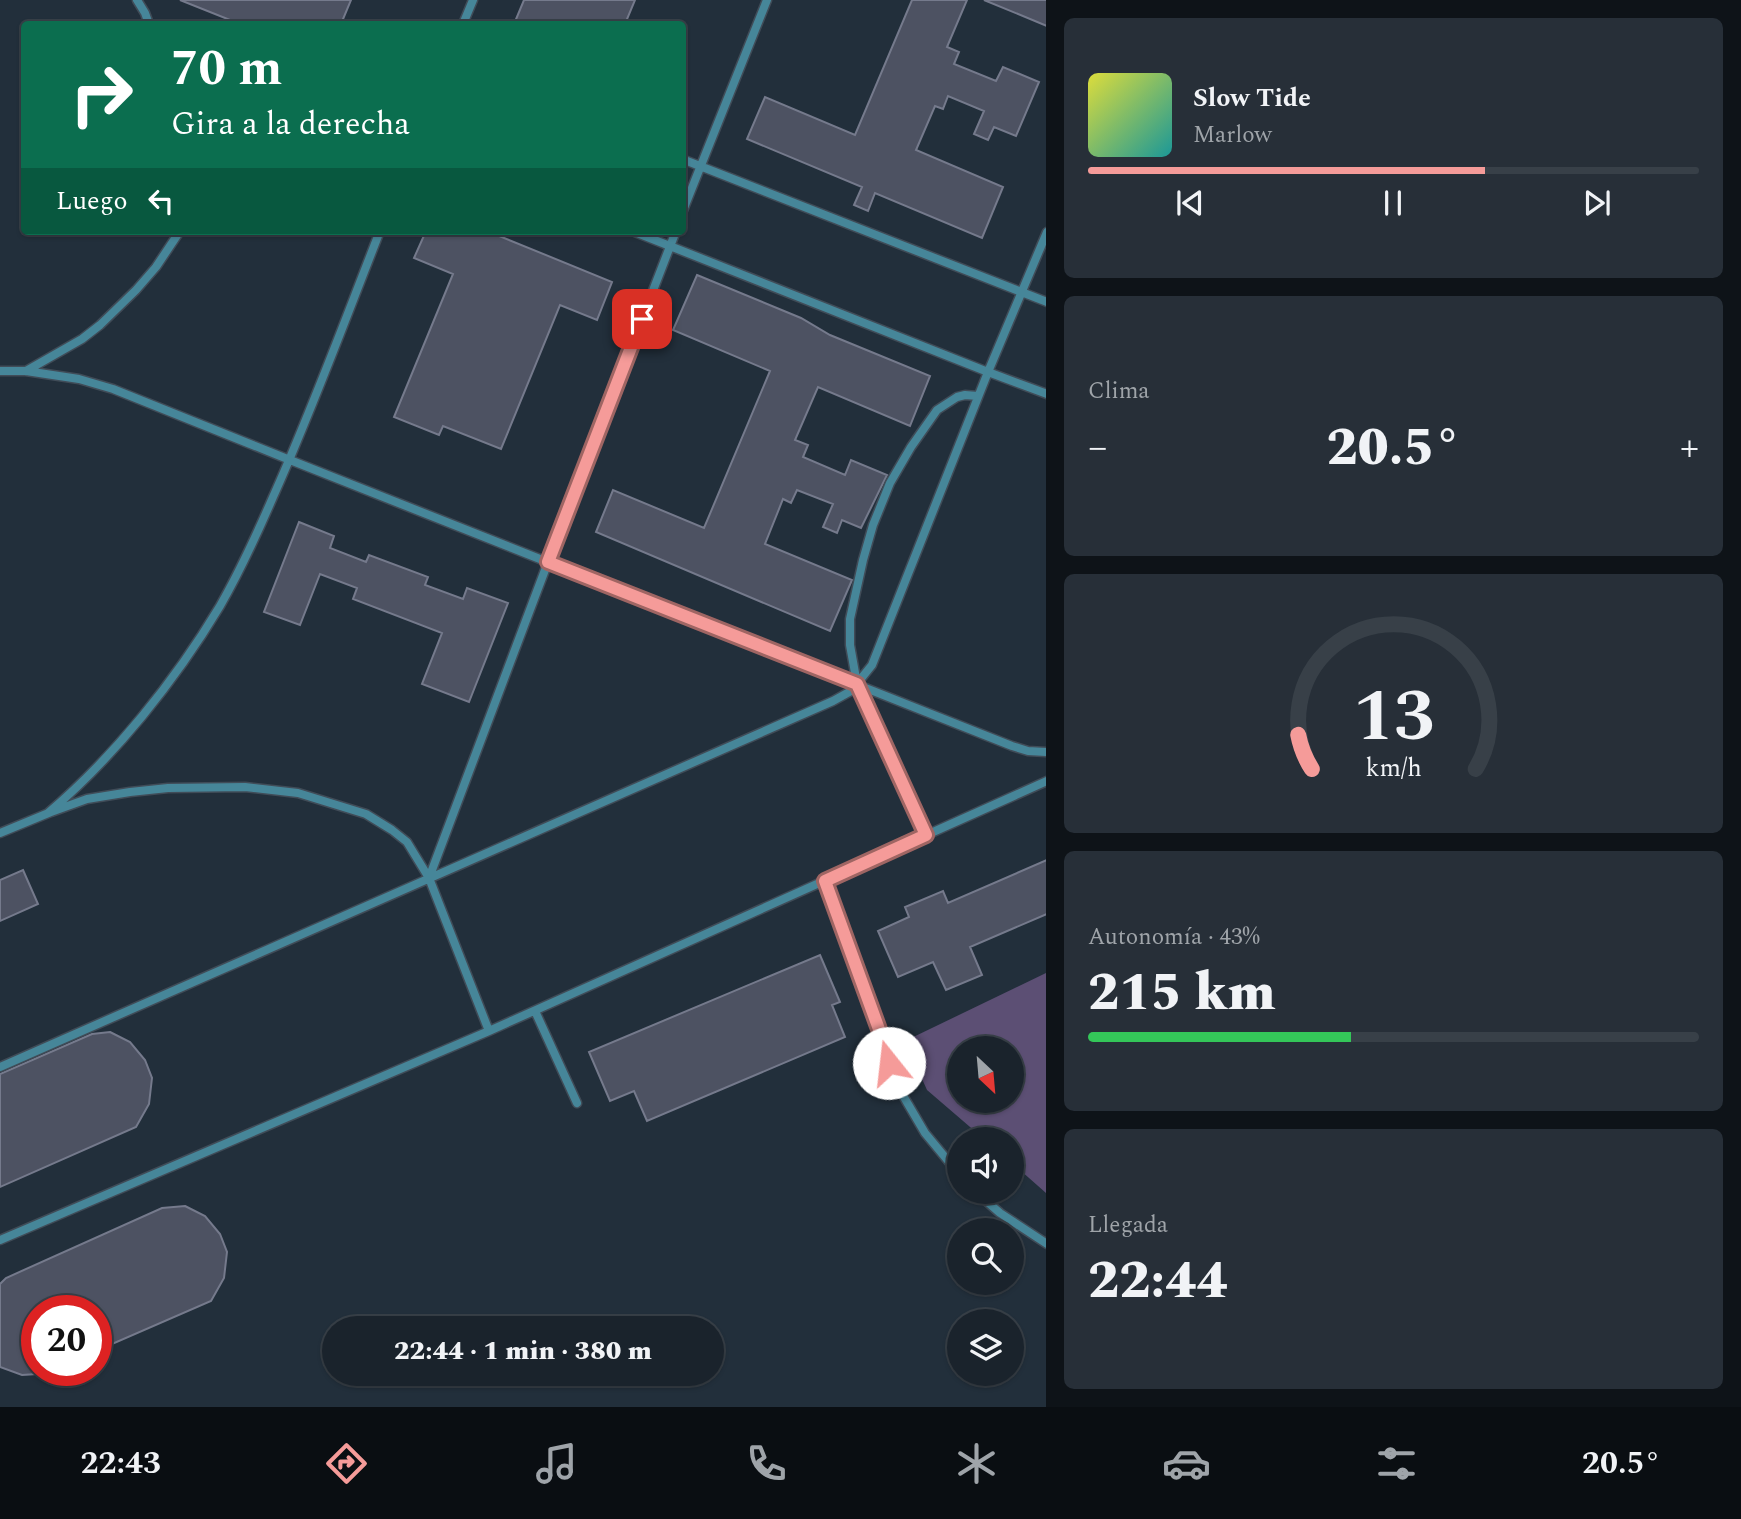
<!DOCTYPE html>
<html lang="es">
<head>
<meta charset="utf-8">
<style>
	:root { --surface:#1a232c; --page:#272f38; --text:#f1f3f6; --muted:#9fa4a9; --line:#384048; --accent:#f59b99 }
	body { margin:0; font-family:Spectral,serif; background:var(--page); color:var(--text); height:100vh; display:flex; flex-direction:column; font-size:26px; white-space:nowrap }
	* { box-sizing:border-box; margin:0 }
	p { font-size:23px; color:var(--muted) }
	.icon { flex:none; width:38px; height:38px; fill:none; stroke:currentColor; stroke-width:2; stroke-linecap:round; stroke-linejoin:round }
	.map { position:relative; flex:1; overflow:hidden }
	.side { display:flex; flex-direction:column; gap:18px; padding:18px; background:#0e1318; width:695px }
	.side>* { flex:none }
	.banner { position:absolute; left:21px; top:21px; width:665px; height:214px; border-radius:7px; box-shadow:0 2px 5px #0004,0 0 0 2px var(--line); background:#0b6e4f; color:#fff; overflow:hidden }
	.needle { width:46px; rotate:154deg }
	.controls { position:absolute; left:947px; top:1036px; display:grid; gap:14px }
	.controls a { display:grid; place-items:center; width:77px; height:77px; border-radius:50%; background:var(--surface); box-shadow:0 2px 5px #0004,0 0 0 2px var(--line); font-size:35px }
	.speed { position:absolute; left:21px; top:1295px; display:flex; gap:14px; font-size:35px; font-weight:700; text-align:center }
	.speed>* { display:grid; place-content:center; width:91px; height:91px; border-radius:50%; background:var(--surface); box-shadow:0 2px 5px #0004,0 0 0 2px var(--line); line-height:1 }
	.speed .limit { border:10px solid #d22; background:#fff; color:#111 }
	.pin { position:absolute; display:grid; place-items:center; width:60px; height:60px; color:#fff; margin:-30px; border-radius:14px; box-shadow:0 4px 10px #0006 }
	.me { position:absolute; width:77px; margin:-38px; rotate:344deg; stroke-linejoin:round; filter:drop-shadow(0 0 5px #0008) }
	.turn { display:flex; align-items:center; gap:24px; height:147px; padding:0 35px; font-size:32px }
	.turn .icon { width:91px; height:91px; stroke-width:2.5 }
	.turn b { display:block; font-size:49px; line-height:60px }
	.then { display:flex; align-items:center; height:66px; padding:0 35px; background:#0003; gap:14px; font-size:26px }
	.big { font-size:52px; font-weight:800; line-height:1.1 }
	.side .widget { flex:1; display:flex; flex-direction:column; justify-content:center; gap:10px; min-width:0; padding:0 24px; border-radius:10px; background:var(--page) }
	.side .dial { align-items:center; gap:0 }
	.dial svg { height:182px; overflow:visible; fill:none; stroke:var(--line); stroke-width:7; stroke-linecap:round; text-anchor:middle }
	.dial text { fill:var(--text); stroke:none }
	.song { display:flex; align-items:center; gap:21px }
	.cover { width:84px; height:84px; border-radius:10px; background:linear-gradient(135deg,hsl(60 70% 55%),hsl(180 70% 35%)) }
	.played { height:7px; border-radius:4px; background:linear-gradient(90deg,var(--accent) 65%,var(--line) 65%) }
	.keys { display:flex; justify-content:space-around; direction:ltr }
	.heat { display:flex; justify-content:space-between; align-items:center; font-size:38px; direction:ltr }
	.charge { height:10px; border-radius:5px; background:linear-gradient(90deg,#34c759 43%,var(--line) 0) }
	.trip { position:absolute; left:322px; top:1316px; width:402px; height:70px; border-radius:35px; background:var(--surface); box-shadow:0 2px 5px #0004,0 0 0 2px var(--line); font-weight:800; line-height:70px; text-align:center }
	.menu { display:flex; height:112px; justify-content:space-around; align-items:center; background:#0a0e12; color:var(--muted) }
	.menu .icon { width:49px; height:49px }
	.menu .on { color:var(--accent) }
	.menu b { font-size:32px; color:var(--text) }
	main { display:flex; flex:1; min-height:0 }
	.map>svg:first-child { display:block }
</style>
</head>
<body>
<main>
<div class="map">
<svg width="1047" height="1407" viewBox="0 0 1047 1407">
	<rect width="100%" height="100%" fill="#222f3b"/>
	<path fill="#5c4f74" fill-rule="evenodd" d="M 1046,973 L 1046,1193 L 1012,1163 L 1012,1139 L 984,1139 L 927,1090 L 905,1041 ZM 959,1048 L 1012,1048 L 1012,1101 L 959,1101 Z"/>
	<path fill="#4d5262" stroke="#757a8c" stroke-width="2" d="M 180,0 L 351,0 L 341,24 L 240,24 Z
		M 524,0 L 635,0 L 625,24 L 514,24 Z
		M 912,0 L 967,0 L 947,47 L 959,52 L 954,64 L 996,81 L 1003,67 L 1039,82 L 1016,136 L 994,127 L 988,140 L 974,134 L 984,111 L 948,96 L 943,109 L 935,106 L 916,150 L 1003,187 L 982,238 L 875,193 L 868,211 L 854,205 L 862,187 L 747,139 L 765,97 L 855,135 Z
		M 984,0 L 1047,0 L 1047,26 Z
		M 426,231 L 487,231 L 612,282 L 597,320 L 560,305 L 501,449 L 443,426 L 439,435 L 394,417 L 453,274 L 414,258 Z
		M 697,275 L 801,318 L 830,335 L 930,376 L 910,426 L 818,387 L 795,440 L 808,445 L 803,457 L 845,475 L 851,460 L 887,475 L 861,528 L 842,520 L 837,533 L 823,527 L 833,504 L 797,490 L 791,503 L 783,499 L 765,544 L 852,580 L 830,631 L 596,532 L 613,490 L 704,528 L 770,371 L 673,330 Z
		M 299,522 L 334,536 L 330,548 L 366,562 L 369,555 L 428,577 L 425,585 L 463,599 L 467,588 L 508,603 L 469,702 L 422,684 L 442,633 L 353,599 L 357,588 L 320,574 L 300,625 L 264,612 Z
		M 1047,860 L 1047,914 L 970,947 L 982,975 L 946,990 L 933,962 L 898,977 L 878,931 L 909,917 L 905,907 L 943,891 L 948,903 Z
		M 23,870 L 38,904 L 0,921 L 0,880 Z
		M 820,955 L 840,1002 L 832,1005 L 845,1037 L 647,1121 L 634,1091 L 610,1101 L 589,1052 Z
		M 110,1032 L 130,1042 L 145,1060 L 152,1078 L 149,1104 L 136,1127 L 0,1187 L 0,1074 L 92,1034 Z
		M 185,1206 L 205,1216 L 220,1234 L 227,1252 L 224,1278 L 211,1301 L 96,1351 L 96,1311 L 37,1311 L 37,1374 L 22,1375 L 0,1367 L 0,1284 L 6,1278 L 162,1208 Z"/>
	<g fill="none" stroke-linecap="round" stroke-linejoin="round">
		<defs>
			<path id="lane" d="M 137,0 L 145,13 L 149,24
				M 463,24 L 473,0
				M 682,159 L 1047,302
				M 682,213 L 767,0
				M 632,231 L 988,372 L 1047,394
				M 0,371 L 26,371 L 79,379 L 113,389 L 290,460 L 1012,746 L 1028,751 L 1047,752
				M 26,371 L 82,339 L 100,325 L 136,290 L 156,267 L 180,231
				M 48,813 C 114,757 175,681 220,606 C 240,571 257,534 273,497 C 312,410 345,320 380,231
				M 0,833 L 51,812 L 87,799 L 130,792 L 168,788 L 245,787 L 298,793 L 366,814 L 392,830 L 407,842 L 429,878 L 489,1031
				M 926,835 L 857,684 L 850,645 L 850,619 L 863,560 L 873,525 L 890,483 L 911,447 L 937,410 L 957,397 L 965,395 L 978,396
				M 429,878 L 548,562 L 676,231
				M 825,881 L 880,1032 L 898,1087 L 925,1133 L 959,1174
				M 535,1011 L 577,1103
				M 0,1067 L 833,701 L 851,691 L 872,665 L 988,372 L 1047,232
				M 976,1192 L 1000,1213 L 1047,1244
				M 0,1240 L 489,1031 L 1047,781"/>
		</defs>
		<use href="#lane" stroke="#404c58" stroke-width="11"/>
		<use href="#lane" stroke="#468699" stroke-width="8"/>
	</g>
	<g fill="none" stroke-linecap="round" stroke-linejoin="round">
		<defs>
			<path id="route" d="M 642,319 L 548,562 L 857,684 L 926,835 L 825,881 L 880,1032 L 889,1063"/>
		</defs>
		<use href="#route" stroke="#9f6563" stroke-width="18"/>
		<use href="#route" stroke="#f59b99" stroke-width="12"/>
	</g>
</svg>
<div class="controls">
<a><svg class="needle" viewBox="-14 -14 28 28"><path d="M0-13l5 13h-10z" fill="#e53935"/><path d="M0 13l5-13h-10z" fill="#9fa4a9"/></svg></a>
<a><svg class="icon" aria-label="sound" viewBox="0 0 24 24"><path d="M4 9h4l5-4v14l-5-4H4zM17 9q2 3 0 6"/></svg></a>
<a><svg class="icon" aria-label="search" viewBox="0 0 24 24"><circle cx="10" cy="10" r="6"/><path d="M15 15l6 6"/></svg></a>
<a><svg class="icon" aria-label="layers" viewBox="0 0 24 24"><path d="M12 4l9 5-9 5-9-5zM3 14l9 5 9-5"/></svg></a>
</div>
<div class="speed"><div class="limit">20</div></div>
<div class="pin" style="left:642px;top:319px;background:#d93025"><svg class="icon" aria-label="arrive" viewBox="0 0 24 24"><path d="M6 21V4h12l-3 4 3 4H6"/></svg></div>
<svg class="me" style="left:889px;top:1063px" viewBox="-20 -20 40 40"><circle r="19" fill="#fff"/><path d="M0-13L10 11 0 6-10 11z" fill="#f59b99"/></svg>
<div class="trip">22:44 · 1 min · 380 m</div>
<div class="banner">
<div class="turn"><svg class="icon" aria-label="right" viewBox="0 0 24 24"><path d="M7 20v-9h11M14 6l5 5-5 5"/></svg><div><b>70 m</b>Gira a la derecha</div></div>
<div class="then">Luego<svg class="icon" aria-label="left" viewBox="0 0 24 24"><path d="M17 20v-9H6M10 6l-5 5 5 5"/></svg></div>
</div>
</div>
<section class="side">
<div class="widget">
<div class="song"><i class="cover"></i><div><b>Slow Tide</b><p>Marlow</p></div></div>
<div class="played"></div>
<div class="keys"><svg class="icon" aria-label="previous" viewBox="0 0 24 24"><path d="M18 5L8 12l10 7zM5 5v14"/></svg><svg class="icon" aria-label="pause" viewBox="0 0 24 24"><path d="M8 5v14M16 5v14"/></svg><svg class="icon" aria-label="next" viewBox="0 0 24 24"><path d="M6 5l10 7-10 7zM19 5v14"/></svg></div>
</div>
<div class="widget"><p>Clima</p>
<div class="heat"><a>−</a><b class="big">20.5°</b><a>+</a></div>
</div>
<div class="widget dial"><svg viewBox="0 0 100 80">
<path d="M14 69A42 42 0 1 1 86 69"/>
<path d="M14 69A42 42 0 0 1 8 54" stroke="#f59b99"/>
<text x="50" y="56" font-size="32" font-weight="700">13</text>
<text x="50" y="72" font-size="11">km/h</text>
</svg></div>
<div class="widget"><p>Autonomía · 43%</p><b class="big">215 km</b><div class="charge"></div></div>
<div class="widget"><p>Llegada</p><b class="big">22:44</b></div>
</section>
</main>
<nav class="menu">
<b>22:43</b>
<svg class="icon on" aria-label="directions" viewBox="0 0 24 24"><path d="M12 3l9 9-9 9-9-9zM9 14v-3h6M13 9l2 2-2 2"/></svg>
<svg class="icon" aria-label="music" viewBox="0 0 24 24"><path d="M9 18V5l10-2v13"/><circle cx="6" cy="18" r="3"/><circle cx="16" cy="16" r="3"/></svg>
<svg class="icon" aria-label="phone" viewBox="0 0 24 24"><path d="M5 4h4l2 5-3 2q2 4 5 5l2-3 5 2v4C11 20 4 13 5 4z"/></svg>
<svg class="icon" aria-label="climate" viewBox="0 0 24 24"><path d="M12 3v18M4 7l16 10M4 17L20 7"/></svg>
<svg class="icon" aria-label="car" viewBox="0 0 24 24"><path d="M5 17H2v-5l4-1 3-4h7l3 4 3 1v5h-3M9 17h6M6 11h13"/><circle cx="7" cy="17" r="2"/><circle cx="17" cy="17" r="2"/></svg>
<svg class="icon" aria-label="filters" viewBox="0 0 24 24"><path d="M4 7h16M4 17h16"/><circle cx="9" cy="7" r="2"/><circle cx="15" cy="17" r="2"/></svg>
<b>20.5°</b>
</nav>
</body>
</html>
